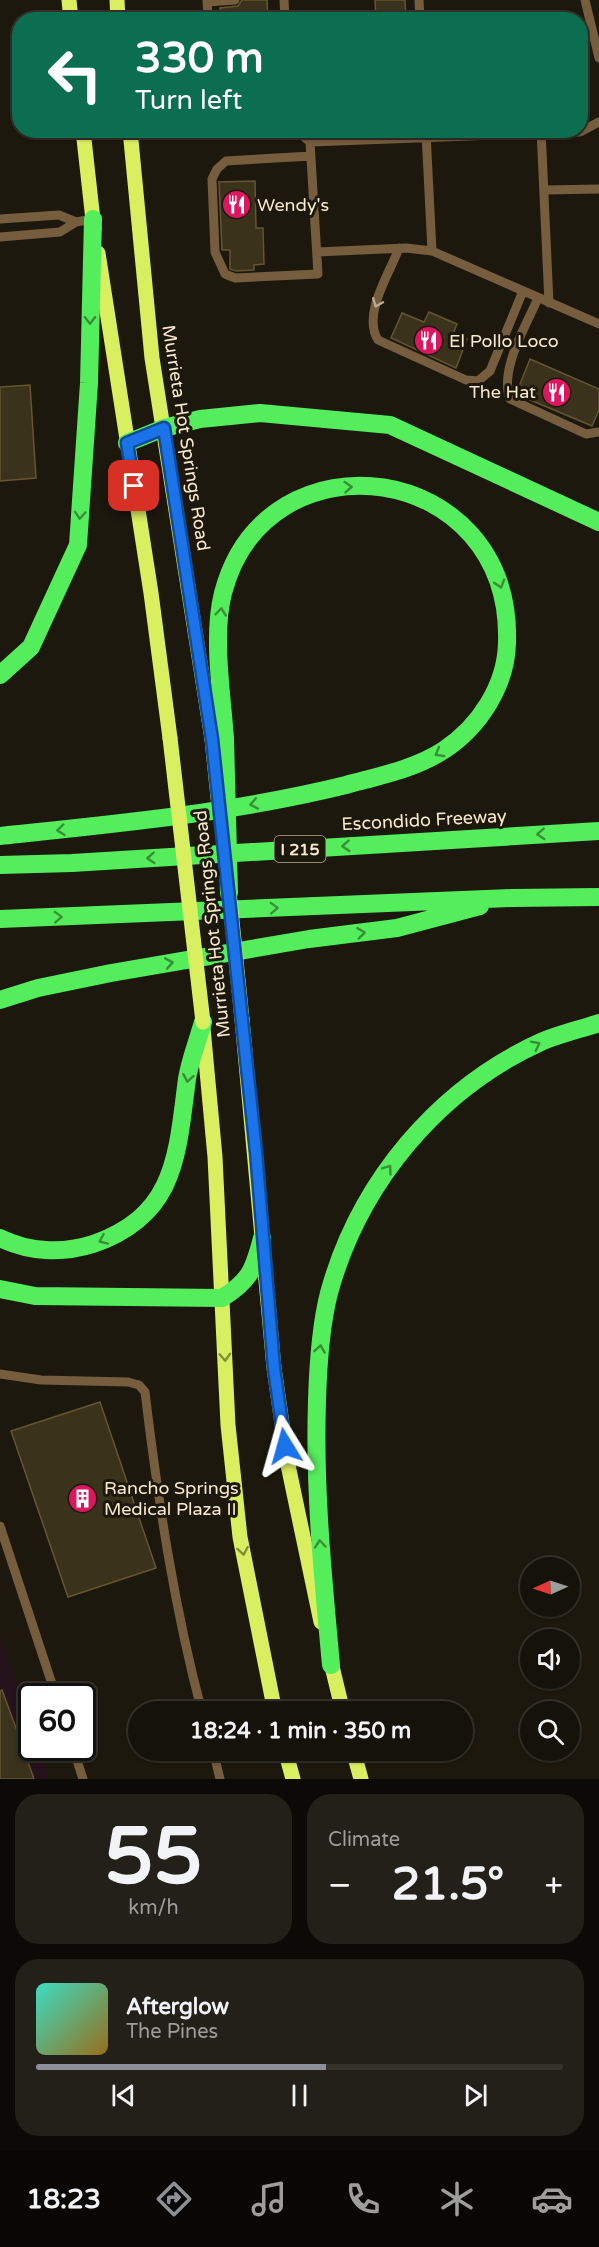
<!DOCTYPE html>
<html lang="en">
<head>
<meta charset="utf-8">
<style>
	:root { --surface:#15120a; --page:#222018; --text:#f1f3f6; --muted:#9d9e9c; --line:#34322b; --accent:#8c9099 }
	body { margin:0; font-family:"Varela Round",sans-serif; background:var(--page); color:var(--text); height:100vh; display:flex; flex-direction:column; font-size:22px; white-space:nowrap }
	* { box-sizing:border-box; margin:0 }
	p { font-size:20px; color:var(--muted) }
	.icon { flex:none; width:33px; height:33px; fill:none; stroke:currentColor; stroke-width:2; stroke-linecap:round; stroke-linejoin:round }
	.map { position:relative; height:1779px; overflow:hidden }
	.panel { display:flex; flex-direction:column; gap:15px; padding:15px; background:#0c0a06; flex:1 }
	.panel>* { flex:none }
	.hud { position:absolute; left:12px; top:12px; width:576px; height:126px; border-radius:24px; box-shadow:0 2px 4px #0004,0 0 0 2px var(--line); background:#0b6e4f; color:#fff; overflow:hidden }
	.needle { width:39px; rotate:267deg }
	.tools { position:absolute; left:520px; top:1557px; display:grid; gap:12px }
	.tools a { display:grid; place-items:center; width:60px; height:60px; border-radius:50%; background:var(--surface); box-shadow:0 2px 4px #0004,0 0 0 2px var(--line); font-size:30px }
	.speed { position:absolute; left:18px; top:1683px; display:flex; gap:12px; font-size:30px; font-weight:700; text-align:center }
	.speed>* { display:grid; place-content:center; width:78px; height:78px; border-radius:50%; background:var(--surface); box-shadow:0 2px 4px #0004,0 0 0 2px var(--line); line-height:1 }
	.speed .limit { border:3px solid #111; border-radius:9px; background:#fff; color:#111 }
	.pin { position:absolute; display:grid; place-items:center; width:51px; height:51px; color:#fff; margin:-26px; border-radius:12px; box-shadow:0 3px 9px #0006 }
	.me { position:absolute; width:66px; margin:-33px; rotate:352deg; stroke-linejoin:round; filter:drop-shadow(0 0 4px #0008) }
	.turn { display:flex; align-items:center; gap:21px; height:126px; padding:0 24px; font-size:27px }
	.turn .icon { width:78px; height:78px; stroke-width:2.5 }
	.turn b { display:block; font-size:42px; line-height:51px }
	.big { font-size:45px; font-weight:700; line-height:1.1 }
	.panel .widget { flex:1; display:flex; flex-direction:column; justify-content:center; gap:9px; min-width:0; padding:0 21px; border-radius:24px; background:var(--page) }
	.panel .dial { align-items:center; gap:0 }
	.dial b { font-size:78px; line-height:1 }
	.song { display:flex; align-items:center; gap:18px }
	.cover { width:72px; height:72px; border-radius:9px; background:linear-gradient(135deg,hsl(170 70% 55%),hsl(40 70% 35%)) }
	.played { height:6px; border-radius:3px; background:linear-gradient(90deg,var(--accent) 55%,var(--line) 55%) }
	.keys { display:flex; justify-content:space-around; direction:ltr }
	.heat { display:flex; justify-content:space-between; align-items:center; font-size:33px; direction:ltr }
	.panel .tiles { flex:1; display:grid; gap:15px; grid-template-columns:1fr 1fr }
	.widget:last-child { grid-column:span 2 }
	.trip { position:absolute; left:128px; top:1701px; width:345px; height:60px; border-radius:30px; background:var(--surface); box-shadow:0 2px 4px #0004,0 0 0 2px var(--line); font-weight:700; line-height:60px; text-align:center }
	.tab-bar { display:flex; height:96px; justify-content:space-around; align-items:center; background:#080704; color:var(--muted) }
	.tab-bar .icon { width:42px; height:42px }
	.tab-bar .current { color:var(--accent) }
	.tab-bar b { font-size:27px; color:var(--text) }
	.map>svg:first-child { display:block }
</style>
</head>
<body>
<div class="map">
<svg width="599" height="1779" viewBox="0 0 599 1779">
	<rect width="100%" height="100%" fill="#1c180d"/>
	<path fill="#25111b" d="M 0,1637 L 31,1728 L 32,1748 L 38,1748 L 49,1779 L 34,1779 L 0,1684 Z"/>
	<path fill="#3b321b" stroke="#655630" stroke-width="1.5" d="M 242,0 L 267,0 L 268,20 L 220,20 L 220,8 L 238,6 Z
		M 375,0 L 405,0 L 406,20 L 376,20 Z
		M 255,181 L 256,228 L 263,228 L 264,264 L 254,265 L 254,270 L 236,271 L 230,269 L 230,250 L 222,250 L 219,182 Z
		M 429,312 L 457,324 L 453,334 L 467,339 L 456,368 L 391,338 L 402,313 L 424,322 Z
		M 530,359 L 599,389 L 599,410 L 592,426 L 516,394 Z
		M 30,385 L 36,478 L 0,481 L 0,387 Z
		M 100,1402 L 156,1568 L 68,1597 L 11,1431 Z
		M 2,1690 L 16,1728 L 34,1779 L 0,1779 L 0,1691 Z"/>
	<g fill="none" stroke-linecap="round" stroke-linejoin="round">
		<path stroke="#765d3d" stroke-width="9" d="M 207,0 L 208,20
			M 284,0 L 285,20
			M 419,0 L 420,20
			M 585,0 L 599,58
			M 207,2 L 235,0
			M 296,130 L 310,142 L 580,132 L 599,122
			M 541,130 L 549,303
			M 426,133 L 432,251 L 599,324
			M 310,142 L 318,274 L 235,278 L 225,274 L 215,252 L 212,179 L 217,169 L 226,161 L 311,156
			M 544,190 L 599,189
			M 0,219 L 59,215 L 76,222 L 93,219
			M 0,237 L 60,232 L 76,222
			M 399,248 C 389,275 362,314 378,340 L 466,380 L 478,381 L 490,371 L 523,291
			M 317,252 L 406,248 L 432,251
			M 538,298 C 526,326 499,370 510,399 L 586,434 L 599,432
			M 0,1374 L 41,1380 L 128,1382 L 139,1385 L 145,1392 C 158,1500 174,1607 202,1712
			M 0,1526 L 56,1696
			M 73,1748 L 83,1779
			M 213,1750 L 220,1779"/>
		<path stroke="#d9ef5f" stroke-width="15" d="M 69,0 L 71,20
			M 117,0 L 118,20
			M 83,130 L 94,229
			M 130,130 L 152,358 L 212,739
			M 98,253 L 151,593 L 170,738
			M 242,1019 L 274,1368 L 288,1465 L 321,1622
			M 203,1028 L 215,1157 L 228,1425 L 240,1537 L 275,1712
			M 329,1654 L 343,1712
			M 285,1750 L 293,1779
			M 353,1750 L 361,1779"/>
		<path stroke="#54ee5c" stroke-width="18" d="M 127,443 L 164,428 L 200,419 L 260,413 L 390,425 L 599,522
			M 0,675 L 31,647 L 78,545 L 89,383 L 93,219
			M 0,836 C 116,824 232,813 346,785 C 379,776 415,769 444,750 C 479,727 506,686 507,643 C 513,460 266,428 223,593 C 212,636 222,694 225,739
			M 0,865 L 72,863 L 599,831
			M 0,919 L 512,898 L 599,897
			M 0,1000 L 38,988 L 111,973 L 309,939 L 397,928 L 480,906
			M 0,1238 C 29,1252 62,1254 93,1244 C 177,1215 177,1154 187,1079 C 190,1060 198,1040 203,1022
			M 0,1289 L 35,1296 L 222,1298 C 250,1281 254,1269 262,1238
			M 331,1665 C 323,1577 314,1490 317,1401 C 318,1366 320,1328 329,1293 C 359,1183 438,1088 543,1041 C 560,1034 581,1029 599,1023"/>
		<path stroke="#d9ef5f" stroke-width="15" d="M 170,738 L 203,1022
			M 212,739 L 219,807
			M 228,882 L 242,1019"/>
		<path stroke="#54ee5c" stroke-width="18" d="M 225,739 L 229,893"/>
	</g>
	<defs><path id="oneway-chevron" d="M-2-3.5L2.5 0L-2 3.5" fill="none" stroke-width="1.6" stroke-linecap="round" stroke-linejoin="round" transform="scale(1.5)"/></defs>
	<use stroke="#bfab8c" href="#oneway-chevron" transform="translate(377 303) rotate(112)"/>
	<g stroke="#3b8e38">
		<use href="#oneway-chevron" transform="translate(90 320) rotate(91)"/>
		<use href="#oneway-chevron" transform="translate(348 487) rotate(-4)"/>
		<use href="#oneway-chevron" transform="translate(80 515) rotate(94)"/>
		<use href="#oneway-chevron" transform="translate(500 584) rotate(73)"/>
		<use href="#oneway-chevron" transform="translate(221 612) rotate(-84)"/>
		<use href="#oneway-chevron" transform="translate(439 753) rotate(150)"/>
		<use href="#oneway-chevron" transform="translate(254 804) rotate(169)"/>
		<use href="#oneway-chevron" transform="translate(61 830) rotate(174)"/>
		<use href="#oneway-chevron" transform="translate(541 834) rotate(177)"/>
		<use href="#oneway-chevron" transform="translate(346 846) rotate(176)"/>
		<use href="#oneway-chevron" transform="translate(151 858) rotate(176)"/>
		<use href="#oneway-chevron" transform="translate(274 908) rotate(-2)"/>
		<use href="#oneway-chevron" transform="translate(58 917) rotate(-2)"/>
		<use href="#oneway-chevron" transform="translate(361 933) rotate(-7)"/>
		<use href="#oneway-chevron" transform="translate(169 963) rotate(-10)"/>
		<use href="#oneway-chevron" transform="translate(536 1045) rotate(-27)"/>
		<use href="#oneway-chevron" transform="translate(188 1078) rotate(100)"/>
		<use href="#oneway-chevron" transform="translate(388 1169) rotate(-54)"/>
		<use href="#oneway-chevron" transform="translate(103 1240) rotate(157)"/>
		<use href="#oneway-chevron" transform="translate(320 1349) rotate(-81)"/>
		<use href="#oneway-chevron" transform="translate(320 1544) rotate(-95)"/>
	</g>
	<g stroke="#848e3a">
		<use href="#oneway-chevron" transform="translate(225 1357) rotate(87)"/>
		<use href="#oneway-chevron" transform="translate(243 1551) rotate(80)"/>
	</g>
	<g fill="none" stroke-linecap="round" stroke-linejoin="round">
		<defs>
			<path id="route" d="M 134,486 L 127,443 L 164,428 L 212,739 L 256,1152 L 274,1368 L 285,1446"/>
		</defs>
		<use href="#route" stroke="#114b97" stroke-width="15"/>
		<use href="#route" stroke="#1a73e8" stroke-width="10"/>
	</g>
	<defs>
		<symbol id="restaurant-disc" viewBox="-11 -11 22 22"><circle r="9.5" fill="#dd1660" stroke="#1c180d"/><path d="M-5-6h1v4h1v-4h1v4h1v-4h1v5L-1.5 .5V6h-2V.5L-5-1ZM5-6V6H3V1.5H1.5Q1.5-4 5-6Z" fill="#fff"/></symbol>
		<symbol id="building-disc" viewBox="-11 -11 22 22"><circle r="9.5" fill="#dd1660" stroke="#1c180d"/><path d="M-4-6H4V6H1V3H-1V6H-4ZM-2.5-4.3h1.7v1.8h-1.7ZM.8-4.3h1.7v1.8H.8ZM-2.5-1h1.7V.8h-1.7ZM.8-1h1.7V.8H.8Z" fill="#fff"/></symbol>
	</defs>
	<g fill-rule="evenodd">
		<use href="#restaurant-disc" x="220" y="188" width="33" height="33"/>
		<use href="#restaurant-disc" x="412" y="324" width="33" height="33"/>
		<use href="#restaurant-disc" x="540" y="376" width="33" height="33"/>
		<use href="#building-disc" x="66" y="1482" width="33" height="33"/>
	</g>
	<g text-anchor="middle" stroke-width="6" stroke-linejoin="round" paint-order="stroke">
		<rect fill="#1c180d" stroke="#b7ab93" stroke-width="1.5" x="274.5" y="836" width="51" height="26" rx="4.5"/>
		<g font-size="16" font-weight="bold" fill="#faeacd">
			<text x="300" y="855">I 215</text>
		</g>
		<g font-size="18" fill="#faeacd" stroke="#1c180d" text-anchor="start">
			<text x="257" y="211">Wendy's</text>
			<text x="449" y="347">El Pollo Loco</text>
			<text x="536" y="398" text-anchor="end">The Hat</text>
			<text x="104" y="1494">Rancho Springs<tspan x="104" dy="21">Medical Plaza II</tspan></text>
		</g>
		<g font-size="18" fill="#faeacd" stroke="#1c180d">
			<text transform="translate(186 438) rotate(81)" y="6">Murrieta Hot Springs Road</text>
			<text transform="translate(424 820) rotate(-3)" y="6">Escondido Freeway</text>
			<text transform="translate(212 924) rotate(-96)" y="6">Murrieta Hot Springs Road</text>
		</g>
	</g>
</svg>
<div class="tools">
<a><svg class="needle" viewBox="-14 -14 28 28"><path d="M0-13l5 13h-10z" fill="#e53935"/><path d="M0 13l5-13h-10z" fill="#9d9e9c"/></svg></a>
<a><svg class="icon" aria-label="sound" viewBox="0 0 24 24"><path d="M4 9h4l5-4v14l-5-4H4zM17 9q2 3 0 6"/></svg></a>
<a><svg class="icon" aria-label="search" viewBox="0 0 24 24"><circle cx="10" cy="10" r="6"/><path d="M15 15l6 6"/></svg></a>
</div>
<div class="speed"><div class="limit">60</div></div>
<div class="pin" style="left:134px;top:486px;background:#d93025"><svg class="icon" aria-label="arrive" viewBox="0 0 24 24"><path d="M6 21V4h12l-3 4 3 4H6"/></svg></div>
<svg class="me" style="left:285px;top:1446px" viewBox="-20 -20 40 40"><path d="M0-17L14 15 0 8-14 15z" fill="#1a73e8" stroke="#fff" stroke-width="4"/></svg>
<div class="trip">18:24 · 1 min · 350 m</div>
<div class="hud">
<div class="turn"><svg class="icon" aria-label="left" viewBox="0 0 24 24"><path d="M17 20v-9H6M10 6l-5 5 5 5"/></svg><div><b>330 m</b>Turn left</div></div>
</div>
</div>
<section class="panel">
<div class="tiles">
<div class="widget dial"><b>55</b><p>km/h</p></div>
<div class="widget"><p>Climate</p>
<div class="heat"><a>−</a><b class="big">21.5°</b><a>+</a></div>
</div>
<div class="widget">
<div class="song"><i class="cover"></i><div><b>Afterglow</b><p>The Pines</p></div></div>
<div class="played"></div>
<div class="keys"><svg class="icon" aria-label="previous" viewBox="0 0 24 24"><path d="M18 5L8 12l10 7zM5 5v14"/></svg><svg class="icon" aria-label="pause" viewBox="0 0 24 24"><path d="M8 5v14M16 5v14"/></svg><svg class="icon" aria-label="next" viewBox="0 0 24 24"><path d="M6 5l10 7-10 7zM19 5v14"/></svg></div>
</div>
</div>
</section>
<nav class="tab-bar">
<b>18:23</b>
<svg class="icon current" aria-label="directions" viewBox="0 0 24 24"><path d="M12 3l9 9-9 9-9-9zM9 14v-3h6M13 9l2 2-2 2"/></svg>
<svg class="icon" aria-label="music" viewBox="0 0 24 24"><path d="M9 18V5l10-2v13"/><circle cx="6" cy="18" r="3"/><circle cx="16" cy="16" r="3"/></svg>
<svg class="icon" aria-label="phone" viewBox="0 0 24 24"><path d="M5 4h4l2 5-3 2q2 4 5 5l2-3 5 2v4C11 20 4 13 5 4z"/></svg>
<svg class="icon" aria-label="climate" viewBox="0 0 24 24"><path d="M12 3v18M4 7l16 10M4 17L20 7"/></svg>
<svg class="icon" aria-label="car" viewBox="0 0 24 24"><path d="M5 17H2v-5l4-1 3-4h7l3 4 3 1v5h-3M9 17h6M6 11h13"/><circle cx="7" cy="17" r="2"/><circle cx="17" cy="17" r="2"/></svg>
</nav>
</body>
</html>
